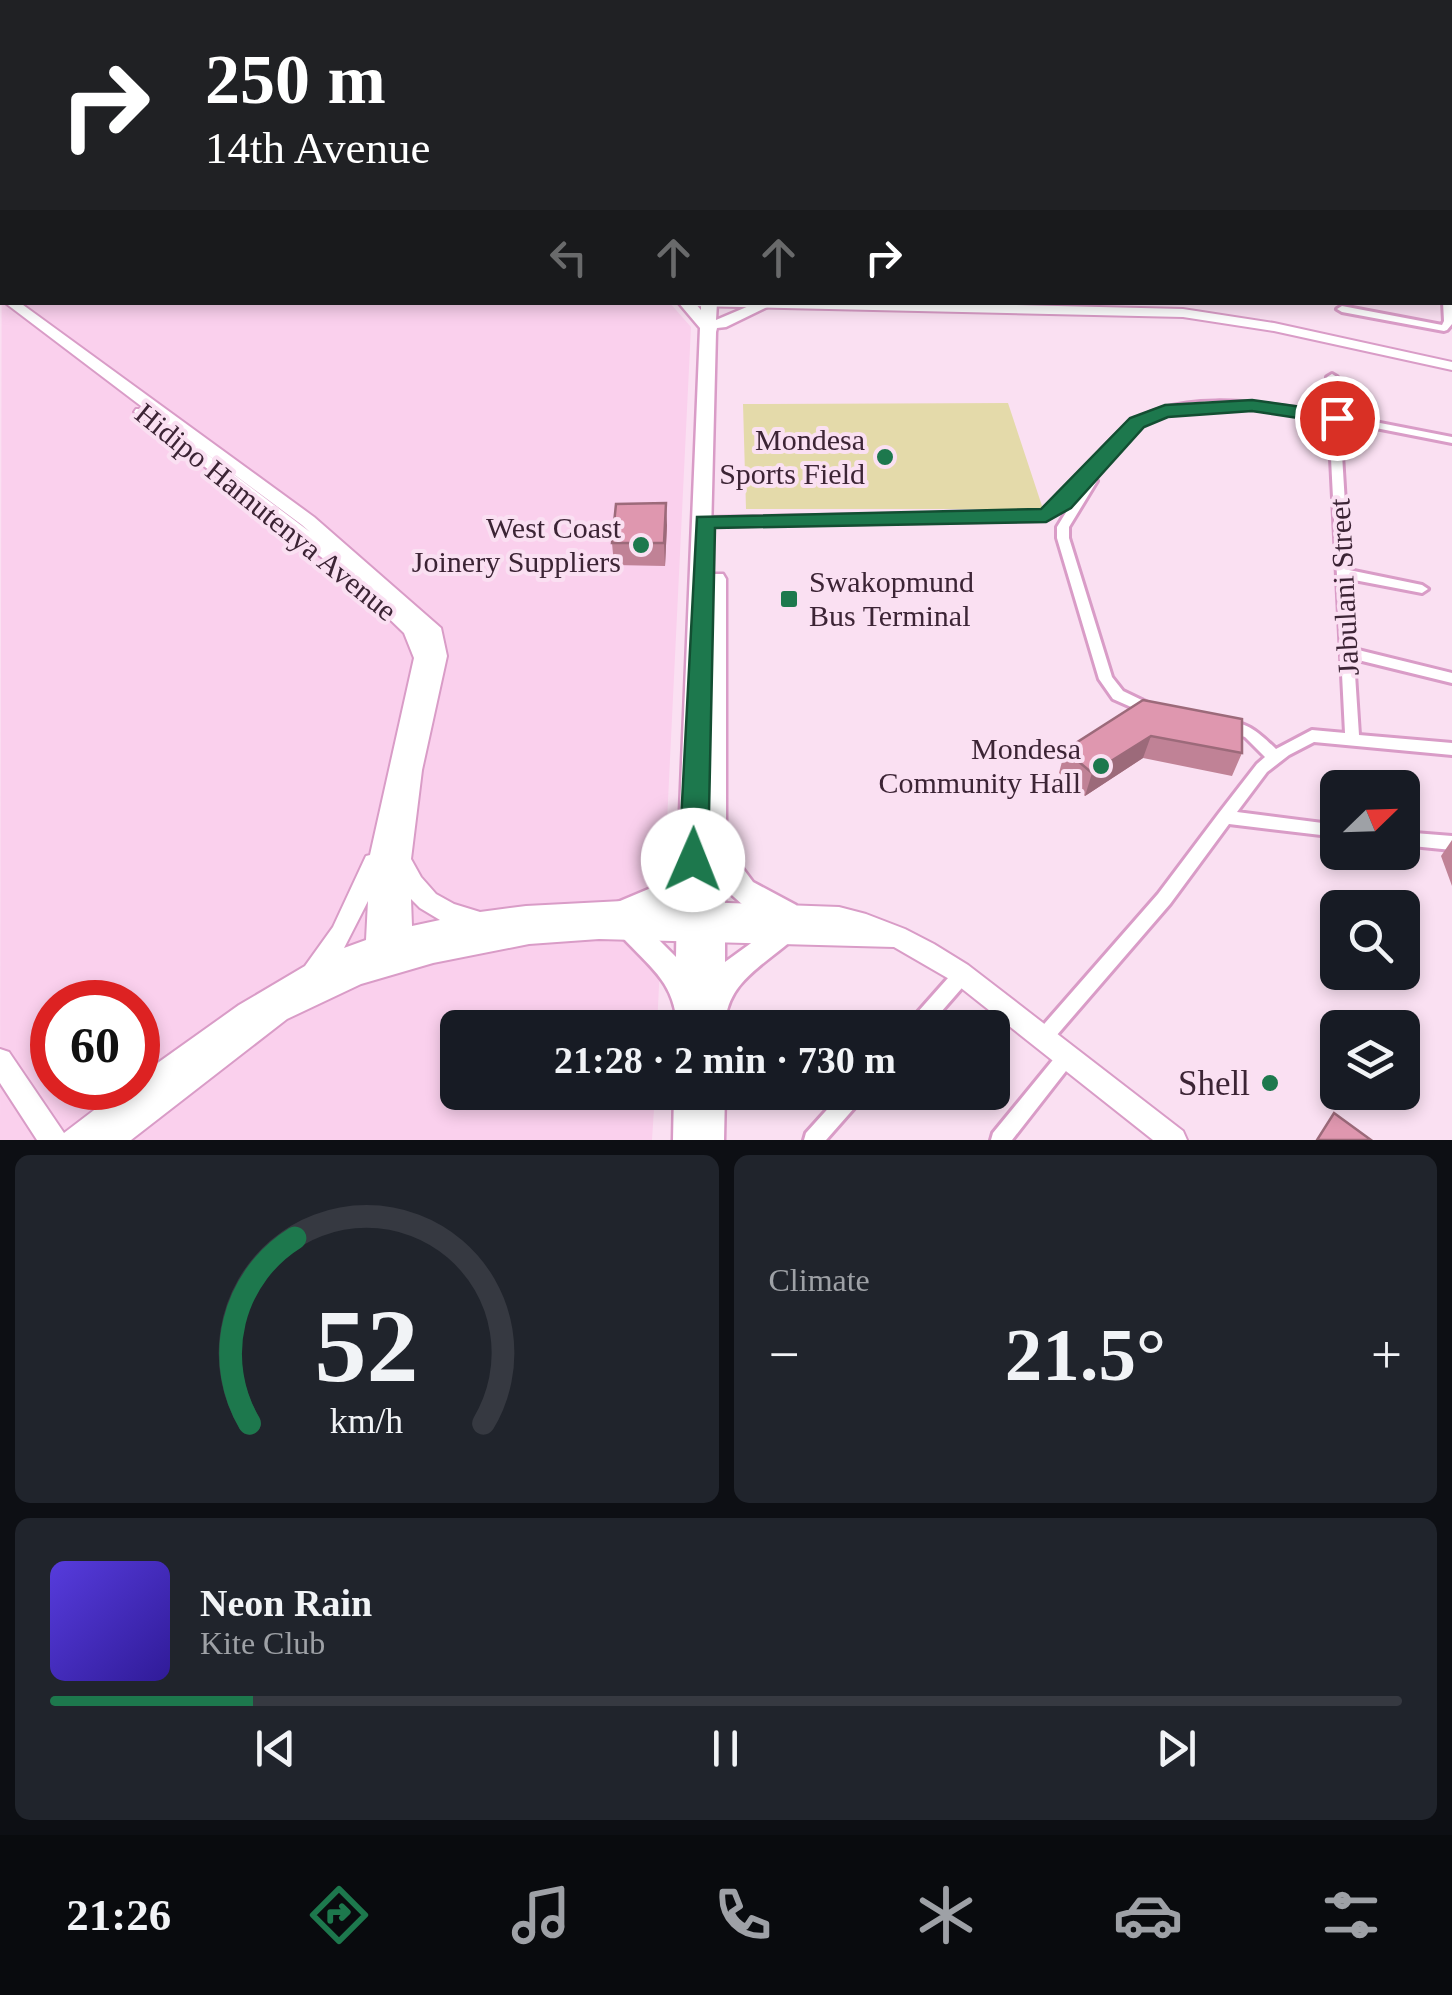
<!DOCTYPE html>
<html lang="en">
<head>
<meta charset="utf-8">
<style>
	:root { --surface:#171b24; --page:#20242c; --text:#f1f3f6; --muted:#9ea1a6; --line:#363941; --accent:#1d784d }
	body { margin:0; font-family:Georgia,serif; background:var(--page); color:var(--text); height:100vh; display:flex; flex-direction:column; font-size:38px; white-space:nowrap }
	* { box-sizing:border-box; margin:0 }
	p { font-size:32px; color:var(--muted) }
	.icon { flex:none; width:55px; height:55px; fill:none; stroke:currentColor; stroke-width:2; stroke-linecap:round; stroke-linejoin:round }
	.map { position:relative; height:1140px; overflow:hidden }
	.side { display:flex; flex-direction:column; gap:15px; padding:15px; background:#0d0f14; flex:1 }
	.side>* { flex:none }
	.top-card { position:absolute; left:0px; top:0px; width:1452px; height:305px; box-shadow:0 5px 15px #0003; background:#202124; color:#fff; overflow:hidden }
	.needle { width:65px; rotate:67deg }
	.fabs { position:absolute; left:1320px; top:770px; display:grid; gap:20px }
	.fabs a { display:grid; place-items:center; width:100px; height:100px; border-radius:15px; background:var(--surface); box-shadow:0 5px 15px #0003; font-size:50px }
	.speed { position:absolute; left:30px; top:980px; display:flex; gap:20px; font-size:50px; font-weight:700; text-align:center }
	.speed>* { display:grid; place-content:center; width:130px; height:130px; border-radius:50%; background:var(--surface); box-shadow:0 5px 15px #0003; line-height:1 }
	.speed .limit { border:15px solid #d22; background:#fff; color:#111 }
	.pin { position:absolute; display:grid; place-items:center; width:85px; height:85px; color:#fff; margin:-42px; border:5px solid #fff; border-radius:50%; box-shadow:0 2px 10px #0007 }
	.me { position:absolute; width:110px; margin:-55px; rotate:1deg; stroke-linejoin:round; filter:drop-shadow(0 0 8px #0008) }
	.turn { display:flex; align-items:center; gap:35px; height:210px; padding:0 40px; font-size:45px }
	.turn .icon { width:130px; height:130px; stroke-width:2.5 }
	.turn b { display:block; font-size:70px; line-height:85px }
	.lanes { display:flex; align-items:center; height:95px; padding:0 40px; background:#0003; justify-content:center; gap:50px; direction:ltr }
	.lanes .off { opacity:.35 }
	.big { font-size:75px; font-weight:700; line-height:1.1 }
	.side .tile { flex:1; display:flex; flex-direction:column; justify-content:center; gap:15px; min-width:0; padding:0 35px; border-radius:15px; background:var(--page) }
	.side .dial { align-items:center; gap:0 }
	.dial svg { height:260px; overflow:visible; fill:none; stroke:var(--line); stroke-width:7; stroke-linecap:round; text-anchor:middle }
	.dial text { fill:var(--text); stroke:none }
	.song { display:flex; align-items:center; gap:30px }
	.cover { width:120px; height:120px; border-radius:15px; background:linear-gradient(135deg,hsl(250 70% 55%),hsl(250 70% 35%)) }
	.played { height:10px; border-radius:5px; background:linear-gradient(90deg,var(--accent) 15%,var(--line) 15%) }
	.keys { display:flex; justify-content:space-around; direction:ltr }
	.heat { display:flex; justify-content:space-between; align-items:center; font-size:55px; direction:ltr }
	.side .tiles { flex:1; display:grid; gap:15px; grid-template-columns:1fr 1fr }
	.tile:last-child { grid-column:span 2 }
	.trip { position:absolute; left:440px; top:1010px; width:570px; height:100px; border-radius:15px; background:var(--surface); box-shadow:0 5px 15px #0003; font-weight:700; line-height:100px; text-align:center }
	.tab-bar { display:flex; height:160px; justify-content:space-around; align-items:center; background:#090b0e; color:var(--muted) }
	.tab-bar .icon { width:70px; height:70px }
	.tab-bar .selected { color:var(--accent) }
	.tab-bar b { font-size:45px; color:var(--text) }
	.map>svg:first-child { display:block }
</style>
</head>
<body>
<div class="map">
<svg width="1452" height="1140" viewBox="0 0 1452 1140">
	<rect width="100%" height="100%" fill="#fae0f2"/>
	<path fill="#fad0ed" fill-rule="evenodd" d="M 2,110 L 2,302 L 669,302 L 691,327 L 657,1027 L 458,1028 L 458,1092 L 655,1093 L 652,1140 L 0,1140 ZM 52,1002 L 138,1002 L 138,1088 L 52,1088 Z"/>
	<path fill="#e4daaa" d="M 152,0 L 798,0 L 799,2 L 137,2 Z
		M 1008,403 L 1043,509 L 746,509 L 743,404 Z"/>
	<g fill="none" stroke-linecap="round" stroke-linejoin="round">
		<defs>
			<path id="street" d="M 0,0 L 4,0 L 1,2 Z
				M 647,0 L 653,0 L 652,2 L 646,2 Z
				M 924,0 L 930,0 L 930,2 L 924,2 Z
				M 1070,0 L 1076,0 L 1078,2 L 1072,2 Z
				M 1261,0 L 1267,0 L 1269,2 L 1263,2 Z
				M 0,93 L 2,93 L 2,98 L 0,98 Z
				M 1450,117 L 1452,117 L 1452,121 L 1450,121 Z
				M 1450,185 L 1452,185 L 1452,191 L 1450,191 Z
				M 1450,300 L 1452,301 L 1452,324 L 1447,330 L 1444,331 L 1342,312 L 1337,309 L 1342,306 L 1442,325 L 1444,321 L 1443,302 L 1450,302 Z
				M 1332,374 L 1337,377 L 1339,415 L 1452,437 L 1452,443 L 1340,421 L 1349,570 L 1422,585 L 1428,589 L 1422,593 L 1349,579 L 1354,649 L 1452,673 L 1452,683 L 1354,659 L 1359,735 L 1452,743 L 1452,755 L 1314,742 L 1289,755 L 1267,772 L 1237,812 L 1338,825 L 1338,837 L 1229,824 L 1170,904 L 1050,1043 L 1044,1045 L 1038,1043 L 1035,1037 L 1038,1031 L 1158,894 L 1219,813 L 1257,764 L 1265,757 L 1245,737 L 1220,729 L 1218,725 L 1220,721 C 1246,720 1258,732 1276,749 L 1312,730 L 1345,733 L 1329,419 C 1274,411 1188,394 1139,427 C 1120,439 1106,460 1091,478 L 1097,481 L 1069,527 L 1069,538 L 1112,677 L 1123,691 L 1152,705 L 1154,709 L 1152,713 L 1147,714 L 1113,699 L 1099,679 L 1057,538 L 1057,527 L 1078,493 L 1063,508 L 1046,520 L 705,526 L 699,522 L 705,518 L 1043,512 C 1074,487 1094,453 1124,428 C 1174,386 1269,404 1329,413 L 1327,377 Z
				M 1402,832 L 1452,836 L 1452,850 L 1402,845 Z
				M 962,967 L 968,969 L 971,975 L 968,981 L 927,1028 L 906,1028 L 909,1022 L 956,969 Z
				M 1067,1047 L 1073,1050 L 1076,1056 L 1073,1062 L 1012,1140 L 991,1140 L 993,1133 L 1061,1050 Z
				M 843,1092 L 865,1092 L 863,1098 L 826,1140 L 804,1140 L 806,1133 Z"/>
			<path id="secondary" d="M 0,16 L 2,17 L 2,22 L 0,22 Z
				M 4,302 L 19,302 L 314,517 L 441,628 L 447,656 L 422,770 L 411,859 L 421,877 L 436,894 L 454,904 L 480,912 L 526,906 L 642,900 L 839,907 L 866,914 L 905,929 L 934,944 L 968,965 L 1183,1131 L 1187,1140 L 1153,1140 L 951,980 L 894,947 L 599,939 L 529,944 L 433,963 L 361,984 L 287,1019 L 131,1140 L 37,1140 L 0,1083 L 0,1049 L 9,1052 L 64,1133 L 123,1088 L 138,1088 L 138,1077 L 239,1005 L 305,966 L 333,927 L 366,856 L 370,855 L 414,658 L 404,633 L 343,574 L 134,412 L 136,409 L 145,409 ZM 192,443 L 302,525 L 310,532 ZM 411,899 L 420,908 L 440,920 L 412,926 ZM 368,901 L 366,940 L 344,948 Z
				M 686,302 L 892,302 L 1183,309 L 1274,323 L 1452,362 L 1452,370 L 1274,331 L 1183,317 L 692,306 Z"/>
			<path id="primary" d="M 1450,39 L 1452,39 L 1452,45 L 1450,45 Z
				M 0,104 L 2,104 L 2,110 L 0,110 Z
				M 678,302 L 694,302 L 701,310 L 701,302 L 717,302 L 716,320 L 756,303 L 766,303 L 769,306 L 726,327 L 717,328 L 716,332 L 710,574 L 723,574 L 726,579 L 726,846 L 753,882 L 796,905 L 800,913 L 796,921 L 789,924 L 795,933 L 791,941 C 761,967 725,984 725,1028 L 677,1028 C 676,984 651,968 623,938 L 619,930 L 622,923 L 613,920 L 609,912 L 613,904 L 651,888 L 678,859 L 700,328 ZM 725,889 L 743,905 L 780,922 L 725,962 ZM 677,896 L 676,957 L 641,922 L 634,919 L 669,904 Z
				M 674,1092 L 725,1092 L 724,1140 L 673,1140 Z"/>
		</defs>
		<use href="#street" stroke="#d99cc7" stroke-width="6"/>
		<use href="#secondary" stroke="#d99cc7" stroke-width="4"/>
		<use href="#primary" stroke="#d99cc7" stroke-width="5"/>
		<use href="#street" fill="#fff" fill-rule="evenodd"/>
		<use href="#secondary" fill="#fff" fill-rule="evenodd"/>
		<use href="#primary" fill="#fff" fill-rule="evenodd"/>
	</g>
	<path fill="#c08296" d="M 589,0 L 639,0 L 639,2 L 589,2 Z
		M 667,525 L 665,566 L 614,565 L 612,543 Z
		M 1143,700 L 1242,753 L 1232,776 L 1143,758 L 1085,796 L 1059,773 L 1065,750 Z
		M 1452,840 L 1452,886 L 1441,856 Z"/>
	<path fill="#9c6a7a" d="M 666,503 L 667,525 L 665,566 L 664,543 Z
		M 1151,736 L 1143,758 L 1085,796 L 1092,773 Z"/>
	<path fill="#df97af" stroke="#9c6a7a" stroke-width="2.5" d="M 666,503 L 664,543 L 612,543 L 616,504 Z
		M 1143,700 L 1242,719 L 1242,753 L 1151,736 L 1092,773 L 1065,750 Z
		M 1334,1113 L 1371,1140 L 1317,1140 Z"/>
	<path fill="#1d784d" stroke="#134e32" stroke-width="2.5" d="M 1252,400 L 1337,412 L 1347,418 L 1337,424 L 1252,411 L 1168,417 L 1144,427 L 1071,508 L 1046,522 L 715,528 L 708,860 L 703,868 L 693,872 L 683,868 L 679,860 L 697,517 L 1041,509 L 1130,418 L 1165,405 Z"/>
	<g fill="#1d784d" stroke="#fae0f2" stroke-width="4">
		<circle cx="885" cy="457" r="10"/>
		<circle cx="641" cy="545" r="10"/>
		<rect x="779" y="589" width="20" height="20" rx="5"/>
		<circle cx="1101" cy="766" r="10"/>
		<circle cx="1270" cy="1083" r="10"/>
	</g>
	<g text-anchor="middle" stroke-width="8" stroke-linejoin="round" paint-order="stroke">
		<g font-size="30" fill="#3c2435" stroke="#fae0f2" text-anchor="end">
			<text x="865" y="450">Mondesa<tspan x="865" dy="34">Sports Field</tspan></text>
			<text x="621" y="538">West Coast<tspan x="621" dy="34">Joinery Suppliers</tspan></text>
			<text x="809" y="592" text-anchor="start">Swakopmund<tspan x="809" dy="34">Bus Terminal</tspan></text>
			<text x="1081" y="759">Mondesa<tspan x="1081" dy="34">Community Hall</tspan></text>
		</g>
		<g font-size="30" fill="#3c2435" stroke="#fae0f2">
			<text transform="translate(266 512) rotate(39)" y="10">Hidipo Hamutenya Avenue</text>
			<text transform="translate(1344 587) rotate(-93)" y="10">Jabulani Street</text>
		</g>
		<g font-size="35" fill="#3c2435" stroke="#fae0f2" text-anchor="end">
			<text x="1250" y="1095">Shell</text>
		</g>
	</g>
</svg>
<div class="fabs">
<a><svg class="needle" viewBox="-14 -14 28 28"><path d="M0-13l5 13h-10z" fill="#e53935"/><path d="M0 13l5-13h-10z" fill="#9ea1a6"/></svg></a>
<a><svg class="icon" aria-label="search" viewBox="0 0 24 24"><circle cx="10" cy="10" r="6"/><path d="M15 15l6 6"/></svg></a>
<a><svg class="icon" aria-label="layers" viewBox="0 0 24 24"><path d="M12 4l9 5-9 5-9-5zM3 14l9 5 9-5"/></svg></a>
</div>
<div class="speed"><div class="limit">60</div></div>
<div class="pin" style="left:1337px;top:418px;background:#d93025"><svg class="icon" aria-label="arrive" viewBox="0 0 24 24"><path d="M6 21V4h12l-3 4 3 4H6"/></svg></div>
<svg class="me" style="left:693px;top:860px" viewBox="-20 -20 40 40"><circle r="19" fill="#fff"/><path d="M0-13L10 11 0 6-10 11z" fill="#1d784d"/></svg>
<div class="trip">21:28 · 2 min · 730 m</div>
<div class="top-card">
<div class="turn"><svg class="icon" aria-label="right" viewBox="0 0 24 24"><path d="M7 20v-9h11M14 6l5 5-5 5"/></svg><div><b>250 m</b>14th Avenue</div></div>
<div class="lanes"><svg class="icon off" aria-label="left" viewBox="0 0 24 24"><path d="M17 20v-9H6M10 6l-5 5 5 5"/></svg><svg class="icon off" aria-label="ahead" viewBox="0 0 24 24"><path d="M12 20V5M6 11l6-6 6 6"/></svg><svg class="icon off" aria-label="ahead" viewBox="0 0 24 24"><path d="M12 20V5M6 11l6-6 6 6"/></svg><svg class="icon" aria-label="right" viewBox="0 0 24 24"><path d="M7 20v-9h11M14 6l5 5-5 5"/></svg></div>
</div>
</div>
<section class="side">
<div class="tiles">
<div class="tile dial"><svg viewBox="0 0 100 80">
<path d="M14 69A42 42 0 1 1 86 69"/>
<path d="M14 69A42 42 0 0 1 28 12" stroke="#1d784d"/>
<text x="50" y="56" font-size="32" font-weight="700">52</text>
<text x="50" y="72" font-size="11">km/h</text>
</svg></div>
<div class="tile"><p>Climate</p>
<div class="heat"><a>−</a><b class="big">21.5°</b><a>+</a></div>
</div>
<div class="tile">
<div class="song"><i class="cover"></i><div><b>Neon Rain</b><p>Kite Club</p></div></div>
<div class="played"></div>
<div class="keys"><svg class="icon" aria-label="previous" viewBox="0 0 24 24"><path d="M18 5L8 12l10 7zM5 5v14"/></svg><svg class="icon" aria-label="pause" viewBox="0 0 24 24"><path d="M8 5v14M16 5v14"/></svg><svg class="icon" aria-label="next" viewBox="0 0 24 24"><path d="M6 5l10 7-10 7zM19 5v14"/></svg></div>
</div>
</div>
</section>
<nav class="tab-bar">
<b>21:26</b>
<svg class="icon selected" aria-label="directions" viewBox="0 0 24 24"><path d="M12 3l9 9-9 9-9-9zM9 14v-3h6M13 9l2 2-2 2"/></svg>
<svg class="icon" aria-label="music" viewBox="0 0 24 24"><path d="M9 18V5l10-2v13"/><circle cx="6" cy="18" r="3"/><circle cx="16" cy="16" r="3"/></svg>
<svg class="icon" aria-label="phone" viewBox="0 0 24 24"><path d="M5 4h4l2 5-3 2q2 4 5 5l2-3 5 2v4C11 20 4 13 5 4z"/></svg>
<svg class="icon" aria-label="climate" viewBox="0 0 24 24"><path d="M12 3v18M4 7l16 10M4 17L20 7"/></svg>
<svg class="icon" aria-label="car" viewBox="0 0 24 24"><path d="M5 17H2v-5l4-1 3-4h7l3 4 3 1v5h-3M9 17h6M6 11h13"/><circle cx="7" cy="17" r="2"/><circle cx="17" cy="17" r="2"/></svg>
<svg class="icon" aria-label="filters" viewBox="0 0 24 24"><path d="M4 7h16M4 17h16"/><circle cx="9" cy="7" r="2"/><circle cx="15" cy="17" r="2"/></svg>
</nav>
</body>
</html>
